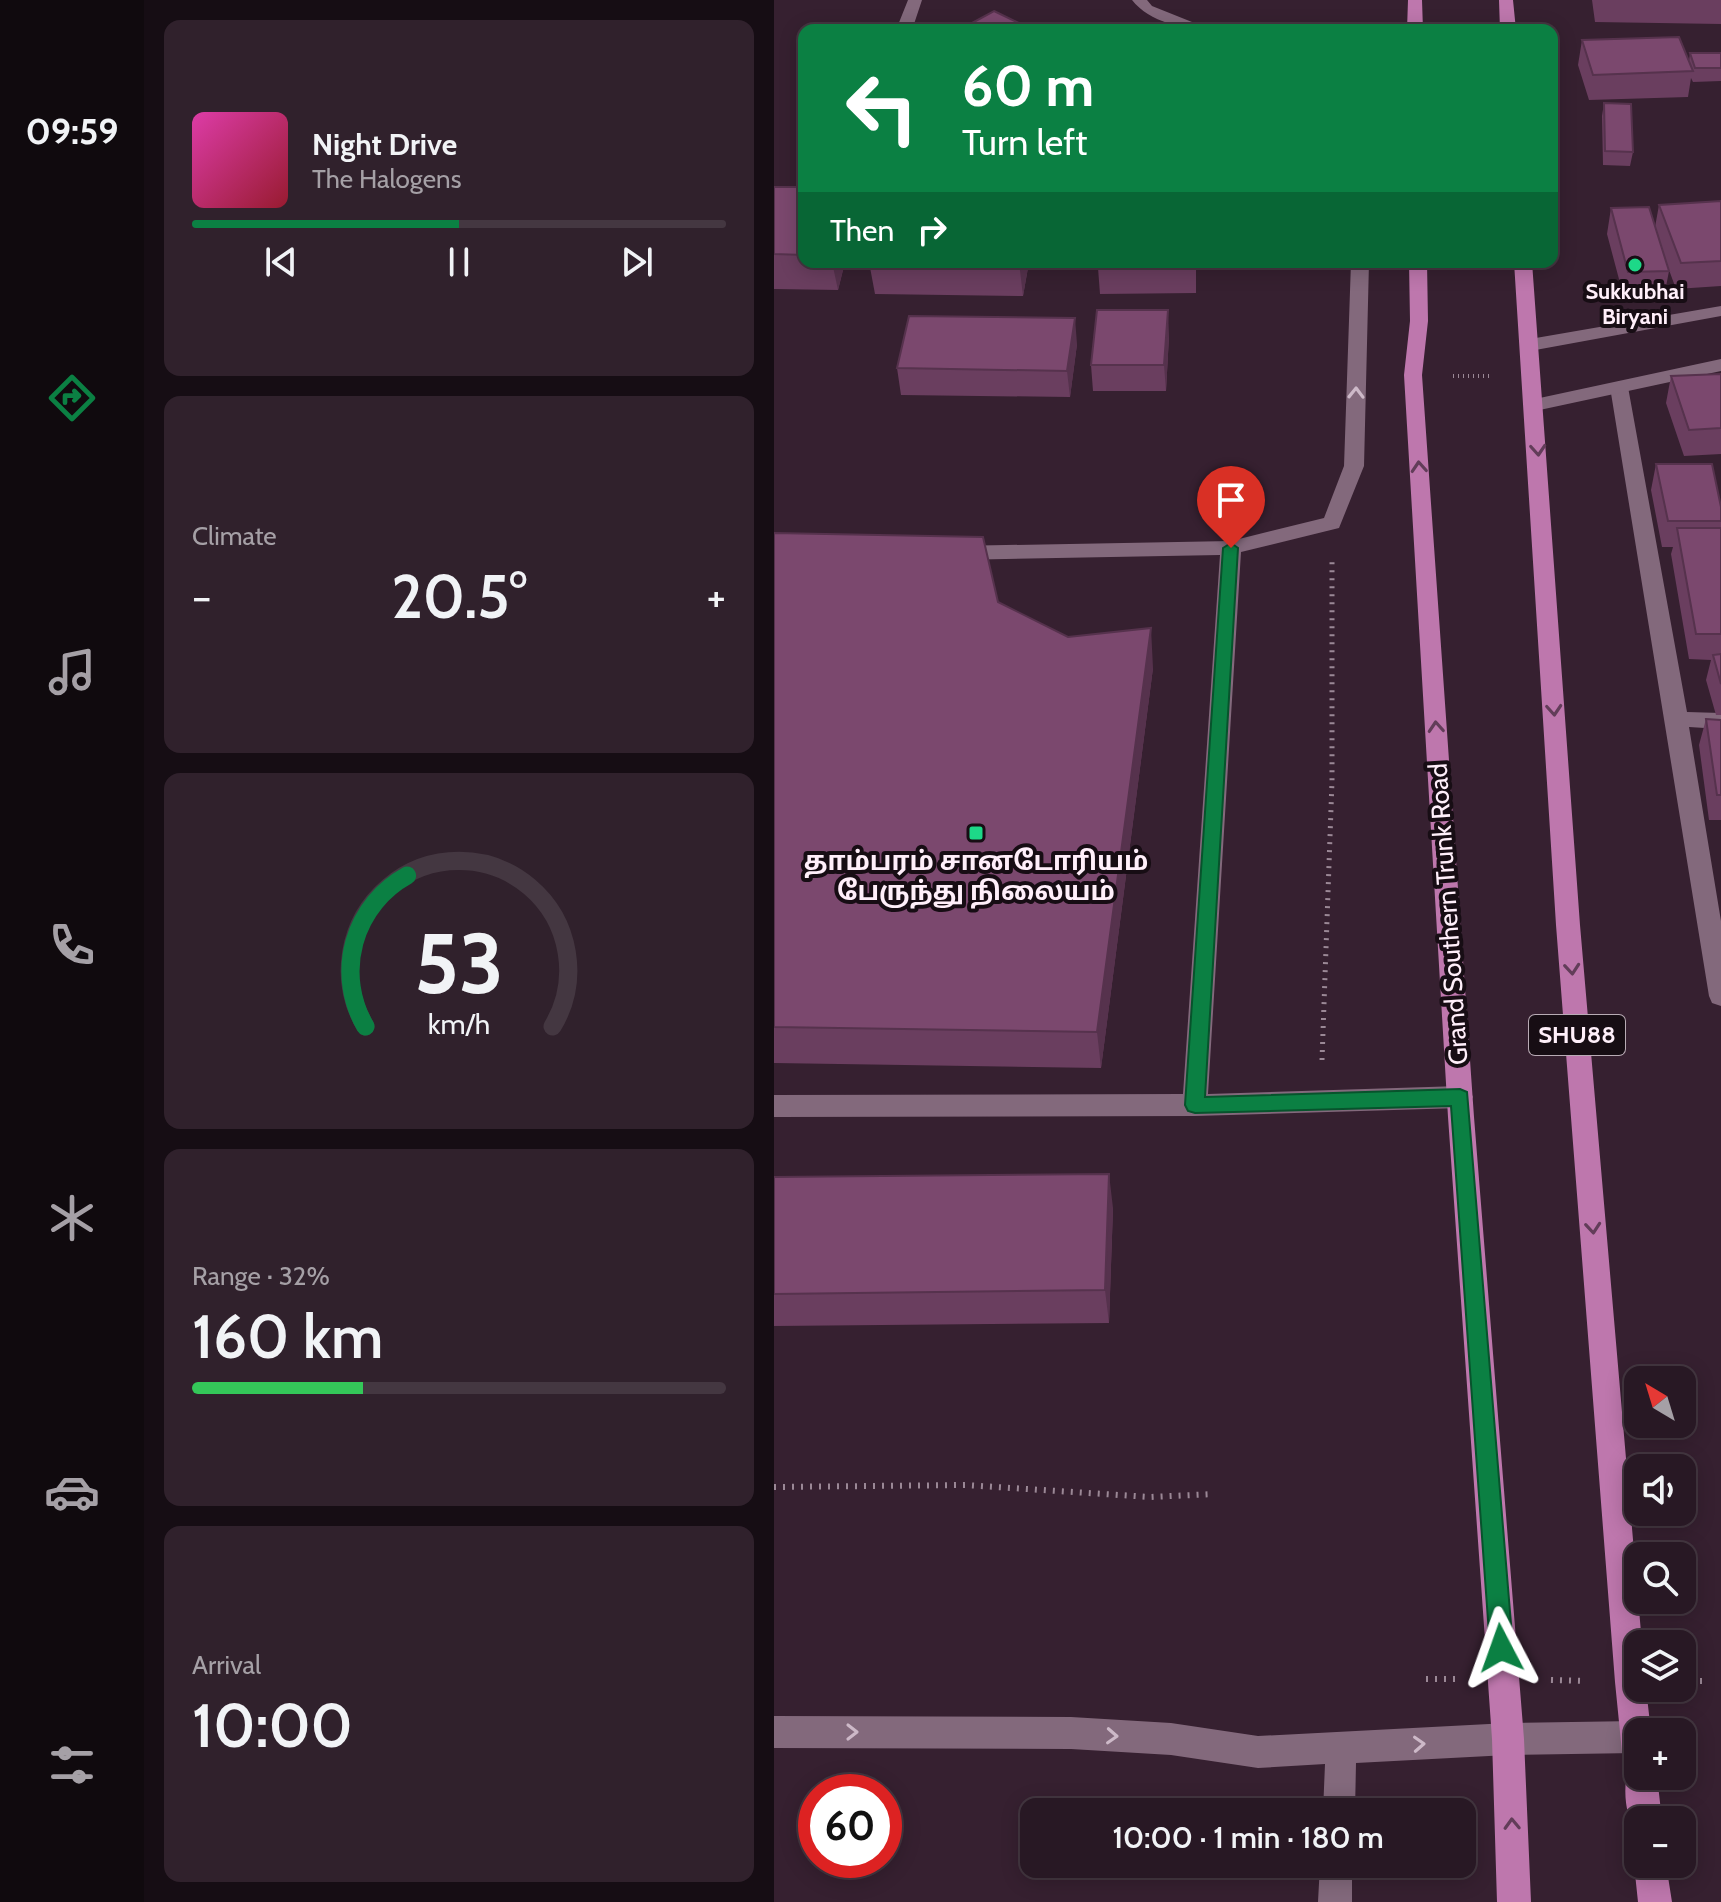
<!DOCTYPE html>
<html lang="en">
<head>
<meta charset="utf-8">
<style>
	:root { --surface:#281824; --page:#30212c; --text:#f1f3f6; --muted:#a5a0a6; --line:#443741; --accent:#0b8043 }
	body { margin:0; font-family:Cabin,"Noto Sans Tamil",sans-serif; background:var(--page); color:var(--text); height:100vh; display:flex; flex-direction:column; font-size:30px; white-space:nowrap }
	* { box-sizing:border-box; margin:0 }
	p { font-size:26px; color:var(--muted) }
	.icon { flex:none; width:44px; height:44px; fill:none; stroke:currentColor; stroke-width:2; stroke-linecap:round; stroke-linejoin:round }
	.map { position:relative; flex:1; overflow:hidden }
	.sheet { display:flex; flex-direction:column; gap:20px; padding:20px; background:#160d14; width:630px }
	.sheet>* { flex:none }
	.guide { position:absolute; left:24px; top:24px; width:760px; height:244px; border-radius:16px; box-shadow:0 4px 20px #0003,0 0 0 2px var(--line); background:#0b8043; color:#fff; overflow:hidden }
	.needle { width:52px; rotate:322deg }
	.buttons { position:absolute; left:850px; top:1366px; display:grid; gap:16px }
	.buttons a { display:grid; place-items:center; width:72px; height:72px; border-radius:16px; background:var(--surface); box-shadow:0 4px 20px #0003,0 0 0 2px var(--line); font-size:40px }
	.speed { position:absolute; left:24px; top:1774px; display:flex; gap:16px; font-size:40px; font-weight:700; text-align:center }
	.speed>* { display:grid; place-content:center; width:104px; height:104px; border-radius:50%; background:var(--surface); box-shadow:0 4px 20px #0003,0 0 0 2px var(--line); line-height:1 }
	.speed .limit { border:12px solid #d22; background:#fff; color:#111 }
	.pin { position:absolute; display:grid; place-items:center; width:68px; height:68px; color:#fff; margin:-82px -34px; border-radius:50% 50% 50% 0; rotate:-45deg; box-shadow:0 0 8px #0007 }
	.pin .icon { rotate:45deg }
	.me { position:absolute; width:88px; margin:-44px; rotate:356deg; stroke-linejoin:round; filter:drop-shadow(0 0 6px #0008) }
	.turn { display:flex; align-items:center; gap:28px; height:168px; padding:0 32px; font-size:36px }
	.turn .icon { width:104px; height:104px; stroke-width:2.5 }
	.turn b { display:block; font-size:56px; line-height:68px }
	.then { display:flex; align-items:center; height:76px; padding:0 32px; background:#0003; gap:16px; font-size:30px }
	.big { font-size:60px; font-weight:600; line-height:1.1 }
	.sheet .tile { flex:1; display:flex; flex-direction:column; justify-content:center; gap:12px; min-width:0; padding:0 28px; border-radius:16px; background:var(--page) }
	.sheet .dial { align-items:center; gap:0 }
	.dial svg { height:208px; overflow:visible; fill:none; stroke:var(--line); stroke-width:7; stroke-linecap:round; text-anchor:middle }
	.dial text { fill:var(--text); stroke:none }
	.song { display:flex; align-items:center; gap:24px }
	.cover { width:96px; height:96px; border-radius:12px; background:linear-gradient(135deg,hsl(320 70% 55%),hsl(350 70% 35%)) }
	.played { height:8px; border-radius:4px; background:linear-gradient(90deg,var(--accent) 50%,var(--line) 50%) }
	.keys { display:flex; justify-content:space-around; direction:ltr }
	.heat { display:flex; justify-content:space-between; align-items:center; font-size:44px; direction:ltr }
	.charge { height:12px; border-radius:6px; background:linear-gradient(90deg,#34c759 32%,var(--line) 0) }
	.trip { position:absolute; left:246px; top:1798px; width:456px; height:80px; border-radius:16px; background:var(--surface); box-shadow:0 4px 20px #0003,0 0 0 2px var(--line); font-weight:600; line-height:80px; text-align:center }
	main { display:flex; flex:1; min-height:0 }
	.tab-bar { display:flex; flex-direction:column; width:144px; justify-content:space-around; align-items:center; background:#100a0e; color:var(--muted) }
	.tab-bar .icon { width:56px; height:56px }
	.tab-bar .active { color:var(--accent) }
	.tab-bar b { font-size:36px; color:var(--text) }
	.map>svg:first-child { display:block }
</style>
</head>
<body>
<main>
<nav class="tab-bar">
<b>09:59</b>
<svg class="icon active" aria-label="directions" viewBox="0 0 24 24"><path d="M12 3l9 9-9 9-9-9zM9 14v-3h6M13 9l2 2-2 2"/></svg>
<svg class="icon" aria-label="music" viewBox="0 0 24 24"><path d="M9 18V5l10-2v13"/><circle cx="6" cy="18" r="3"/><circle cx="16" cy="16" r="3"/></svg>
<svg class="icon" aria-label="phone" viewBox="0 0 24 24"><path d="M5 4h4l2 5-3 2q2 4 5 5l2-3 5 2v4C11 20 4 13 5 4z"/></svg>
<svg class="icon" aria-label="climate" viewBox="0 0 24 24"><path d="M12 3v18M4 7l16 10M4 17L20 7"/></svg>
<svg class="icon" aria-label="car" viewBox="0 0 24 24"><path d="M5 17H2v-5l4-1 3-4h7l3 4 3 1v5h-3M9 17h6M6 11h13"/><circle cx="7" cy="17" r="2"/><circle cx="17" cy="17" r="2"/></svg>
<svg class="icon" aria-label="filters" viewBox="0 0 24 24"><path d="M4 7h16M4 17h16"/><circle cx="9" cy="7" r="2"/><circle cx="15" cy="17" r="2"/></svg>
</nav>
<section class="sheet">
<div class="tile">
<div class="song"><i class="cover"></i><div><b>Night Drive</b><p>The Halogens</p></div></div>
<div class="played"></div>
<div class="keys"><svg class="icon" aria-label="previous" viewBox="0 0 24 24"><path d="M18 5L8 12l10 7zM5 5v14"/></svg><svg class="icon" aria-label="pause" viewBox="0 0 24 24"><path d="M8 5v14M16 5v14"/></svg><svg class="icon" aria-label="next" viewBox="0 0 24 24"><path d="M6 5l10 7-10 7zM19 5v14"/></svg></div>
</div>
<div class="tile"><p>Climate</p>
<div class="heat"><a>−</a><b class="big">20.5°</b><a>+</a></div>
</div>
<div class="tile dial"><svg viewBox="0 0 100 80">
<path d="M14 69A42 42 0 1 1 86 69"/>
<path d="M14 69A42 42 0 0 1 30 11" stroke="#0b8043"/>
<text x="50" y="56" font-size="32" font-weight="700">53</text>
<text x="50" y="72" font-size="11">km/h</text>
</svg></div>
<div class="tile"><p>Range · 32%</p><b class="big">160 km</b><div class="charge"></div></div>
<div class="tile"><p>Arrival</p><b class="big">10:00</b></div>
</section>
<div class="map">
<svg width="947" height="1902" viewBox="0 0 947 1902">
	<rect width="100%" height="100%" fill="#362030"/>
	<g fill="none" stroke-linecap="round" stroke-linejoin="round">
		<path stroke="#9b8896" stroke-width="4" stroke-dasharray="1 4" stroke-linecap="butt" d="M 679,376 L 717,376"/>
		<path stroke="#9b8896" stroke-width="5" stroke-dasharray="2 6" stroke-linecap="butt" d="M 548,1060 L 558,781 L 558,562"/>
		<path stroke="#9b8896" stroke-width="6" stroke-dasharray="2 7" stroke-linecap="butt" d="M 0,1487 L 191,1485 L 376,1497 L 440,1494
			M 652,1679 L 683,1679
			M 777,1680 L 811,1681
			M 908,1681 L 935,1681"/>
		<path fill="#83697c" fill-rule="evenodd" d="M 134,0 L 148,0 L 138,30 L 122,30 Z
			M 358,0 L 373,0 L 378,6 L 438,30 C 411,30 375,22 358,0 Z
			M 577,262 L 595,262 L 590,466 L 565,528 L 467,552 L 434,1094 L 686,1086 L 695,1089 L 699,1097 L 695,1105 L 686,1108 L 421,1116 L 0,1117 L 0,1095 L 409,1094 L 446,555 L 181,560 L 171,553 L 181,546 L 457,541 L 550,518 L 570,466 Z
			M 845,381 L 854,387 L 913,712 L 947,713 L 947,729 L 915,727 L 947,921 L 947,1006 L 938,1003 L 935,996 L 836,387 Z
			M 0,1716 L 297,1717 L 397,1723 L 484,1736 L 734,1723 L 862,1721 L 873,1726 L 876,1732 L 864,1732 L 862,1753 L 734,1755 L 582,1763 L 581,1812 L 549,1812 L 551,1764 L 484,1768 L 397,1755 L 297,1749 L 0,1748 Z
			M 546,1864 L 578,1864 L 578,1902 L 544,1902 Z"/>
		<path fill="#83697c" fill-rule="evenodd" d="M 947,306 L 947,316 L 756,351 L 747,345 L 756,339 Z
			M 947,359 L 947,371 L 761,411 L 752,405 L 761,399 Z"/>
		<path fill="#be77ad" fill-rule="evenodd" d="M 634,0 L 648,0 L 649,30 L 633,30 Z
			M 725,0 L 739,0 L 742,30 L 726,30 Z
			M 635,262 L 653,262 L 654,321 L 648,375 L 700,1117 L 750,1739 L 757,1902 L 723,1902 L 718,1739 L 674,1117 L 630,375 L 636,321 Z
			M 740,262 L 758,262 L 806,925 L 868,1644 L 864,1644 L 864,1688 L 872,1688 L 877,1732 L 864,1732 L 864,1776 L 883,1776 L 888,1820 L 864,1820 L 864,1833 C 850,1820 848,1781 856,1765 L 848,1752 L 841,1682 L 782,925 Z
			M 864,1854 L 864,1864 L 892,1864 L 898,1902 L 864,1902 L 860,1864 Z"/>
	</g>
	<path fill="#6a3e5f" d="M 818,0 L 947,0 L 947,24 L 821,22 Z
		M 808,40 L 915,61 L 916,53 L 947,53 L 947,81 L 919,82 L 917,78 L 914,97 L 815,100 L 804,65 Z
		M 830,103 L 859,152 L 856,166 L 829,165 L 828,116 Z
		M 0,187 L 30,187 L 30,262 L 71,262 L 64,290 L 0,289 Z
		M 947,201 L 947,286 L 902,289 L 891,259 L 895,271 L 890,297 L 850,298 L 833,234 L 837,208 L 881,227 L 885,205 Z
		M 95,262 L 255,262 L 249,296 L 101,294 Z
		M 422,262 L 422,293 L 326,294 L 324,268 Z
		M 395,336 L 392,391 L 319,391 L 317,365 Z
		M 303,344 L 296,397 L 127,395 L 123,368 Z
		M 947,374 L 947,454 L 910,456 L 892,403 L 897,376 Z
		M 882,464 L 947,507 L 947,715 L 942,715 L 932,680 L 937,660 L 915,659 L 897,554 L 899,547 L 888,547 L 877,490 Z
		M 0,533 L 224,602 L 294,637 L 379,668 L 327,1068 L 0,1063 Z
		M 932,719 L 947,720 L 947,820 L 935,820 L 925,745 Z
		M 0,1177 L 339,1208 L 335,1323 L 0,1326 Z"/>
	<path fill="#56324d" d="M 58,262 L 71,262 L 64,290 Z
		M 245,262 L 255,262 L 249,296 Z
		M 394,310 L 395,336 L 392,391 L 390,365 Z
		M 301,318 L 303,344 L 296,397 L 293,371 Z
		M 377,628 L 379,668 L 327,1068 L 323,1032 Z
		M 335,1174 L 339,1208 L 335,1323 L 331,1290 Z"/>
	<path fill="#7b486e" stroke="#56324d" stroke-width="2" d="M 220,11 L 259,30 L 185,30 Z
		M 905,37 L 919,71 L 819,75 L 808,40 Z
		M 916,53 L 947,53 L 947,68 L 921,68 Z
		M 830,103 L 857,104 L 859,152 L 831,151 Z
		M 0,187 L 30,187 L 30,255 L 0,254 Z
		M 947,201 L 947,261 L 907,263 L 885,205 Z
		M 875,207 L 895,271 L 854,272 L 837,208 Z
		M 325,262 L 421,262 L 421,267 L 324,268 Z
		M 323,310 L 394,310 L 390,365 L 317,365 Z
		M 135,316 L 301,318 L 293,371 L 123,368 Z
		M 947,374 L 947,428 L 915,430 L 897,376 Z
		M 882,464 L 938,464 L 947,507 L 947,521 L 894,521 Z
		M 903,528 L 947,528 L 947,634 L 922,634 Z
		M 0,533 L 209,537 L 224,602 L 294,637 L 377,628 L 323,1032 L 0,1027 Z
		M 947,654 L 947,684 L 939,655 Z
		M 932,719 L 947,720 L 947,795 L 943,795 Z
		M 335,1174 L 331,1290 L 0,1294 L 0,1177 Z"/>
	<defs><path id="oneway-chevron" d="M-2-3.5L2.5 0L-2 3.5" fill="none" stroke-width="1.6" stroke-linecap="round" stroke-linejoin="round" transform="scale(2)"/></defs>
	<g stroke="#cdb9c8">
		<use href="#oneway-chevron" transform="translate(582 393) rotate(-89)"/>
		<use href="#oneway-chevron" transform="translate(78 1732)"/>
		<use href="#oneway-chevron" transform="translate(338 1736) rotate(3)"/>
		<use href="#oneway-chevron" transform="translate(645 1744) rotate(-3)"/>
	</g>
	<g stroke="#623d59">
		<use href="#oneway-chevron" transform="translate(764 450) rotate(86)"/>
		<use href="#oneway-chevron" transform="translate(645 467) rotate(-94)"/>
		<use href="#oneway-chevron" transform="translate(780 710) rotate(86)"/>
		<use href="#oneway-chevron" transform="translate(662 727) rotate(-94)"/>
		<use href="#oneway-chevron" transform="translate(798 969) rotate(85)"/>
		<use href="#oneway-chevron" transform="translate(819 1228) rotate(85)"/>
		<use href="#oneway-chevron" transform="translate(738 1824) rotate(-92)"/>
	</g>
	<path fill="#0b8043" stroke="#07532c" stroke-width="2" d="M 457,543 L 464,548 L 431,1097 L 686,1089 L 693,1092 L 739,1648 L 736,1656 L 727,1660 L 719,1656 L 716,1648 L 677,1106 L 421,1113 L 414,1111 L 411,1105 L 449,548 Z"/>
	<g fill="#1dd888" stroke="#170d14" stroke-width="3">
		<circle cx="861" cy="265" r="8"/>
		<rect x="194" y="825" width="16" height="16" rx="4"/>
	</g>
	<g text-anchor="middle" stroke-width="8" stroke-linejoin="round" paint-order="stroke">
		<g font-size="22" font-weight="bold" fill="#ffeffa" stroke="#170d14">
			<text x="861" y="299">Sukkubhai<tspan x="861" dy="25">Biryani</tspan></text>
		</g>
		<rect fill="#170d14" stroke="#b9abb5" stroke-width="2" x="755" y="1015" width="96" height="40" rx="6"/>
		<g font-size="24" font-weight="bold" fill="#ffeffa">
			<text x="803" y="1043">SHU88</text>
		</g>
		<g font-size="26" font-weight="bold" fill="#ffeffa" stroke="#170d14">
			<text x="202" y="870">தாம்பரம் சானடோரியம்<tspan x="202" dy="30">பேருந்து நிலையம்</tspan></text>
		</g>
		<g font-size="26" fill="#ffeffa" stroke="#170d14">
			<text transform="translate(674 914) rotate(-94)" y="9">Grand Southern Trunk Road</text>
		</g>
	</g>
</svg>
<div class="buttons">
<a><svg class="needle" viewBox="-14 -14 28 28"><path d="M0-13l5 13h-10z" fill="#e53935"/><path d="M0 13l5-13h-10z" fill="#a5a0a6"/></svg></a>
<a><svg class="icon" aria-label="sound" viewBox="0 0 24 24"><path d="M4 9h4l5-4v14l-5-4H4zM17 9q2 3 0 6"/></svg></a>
<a><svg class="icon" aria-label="search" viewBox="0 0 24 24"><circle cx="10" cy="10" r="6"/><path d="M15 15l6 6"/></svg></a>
<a><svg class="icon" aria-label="layers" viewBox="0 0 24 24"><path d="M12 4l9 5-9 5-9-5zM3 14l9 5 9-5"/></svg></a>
<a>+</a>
<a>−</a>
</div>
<div class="speed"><div class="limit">60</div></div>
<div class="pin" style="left:457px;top:548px;background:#d93025"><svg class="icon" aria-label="arrive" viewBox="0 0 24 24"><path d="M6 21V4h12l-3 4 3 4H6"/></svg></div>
<svg class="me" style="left:727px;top:1648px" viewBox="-20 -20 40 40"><path d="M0-17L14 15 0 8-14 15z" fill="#0b8043" stroke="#fff" stroke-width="4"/></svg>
<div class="trip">10:00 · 1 min · 180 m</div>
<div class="guide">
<div class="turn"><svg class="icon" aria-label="left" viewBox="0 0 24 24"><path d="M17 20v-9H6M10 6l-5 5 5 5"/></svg><div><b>60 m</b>Turn left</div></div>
<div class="then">Then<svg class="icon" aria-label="right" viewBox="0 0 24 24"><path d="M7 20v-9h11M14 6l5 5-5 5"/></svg></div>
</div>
</div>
</main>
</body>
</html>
